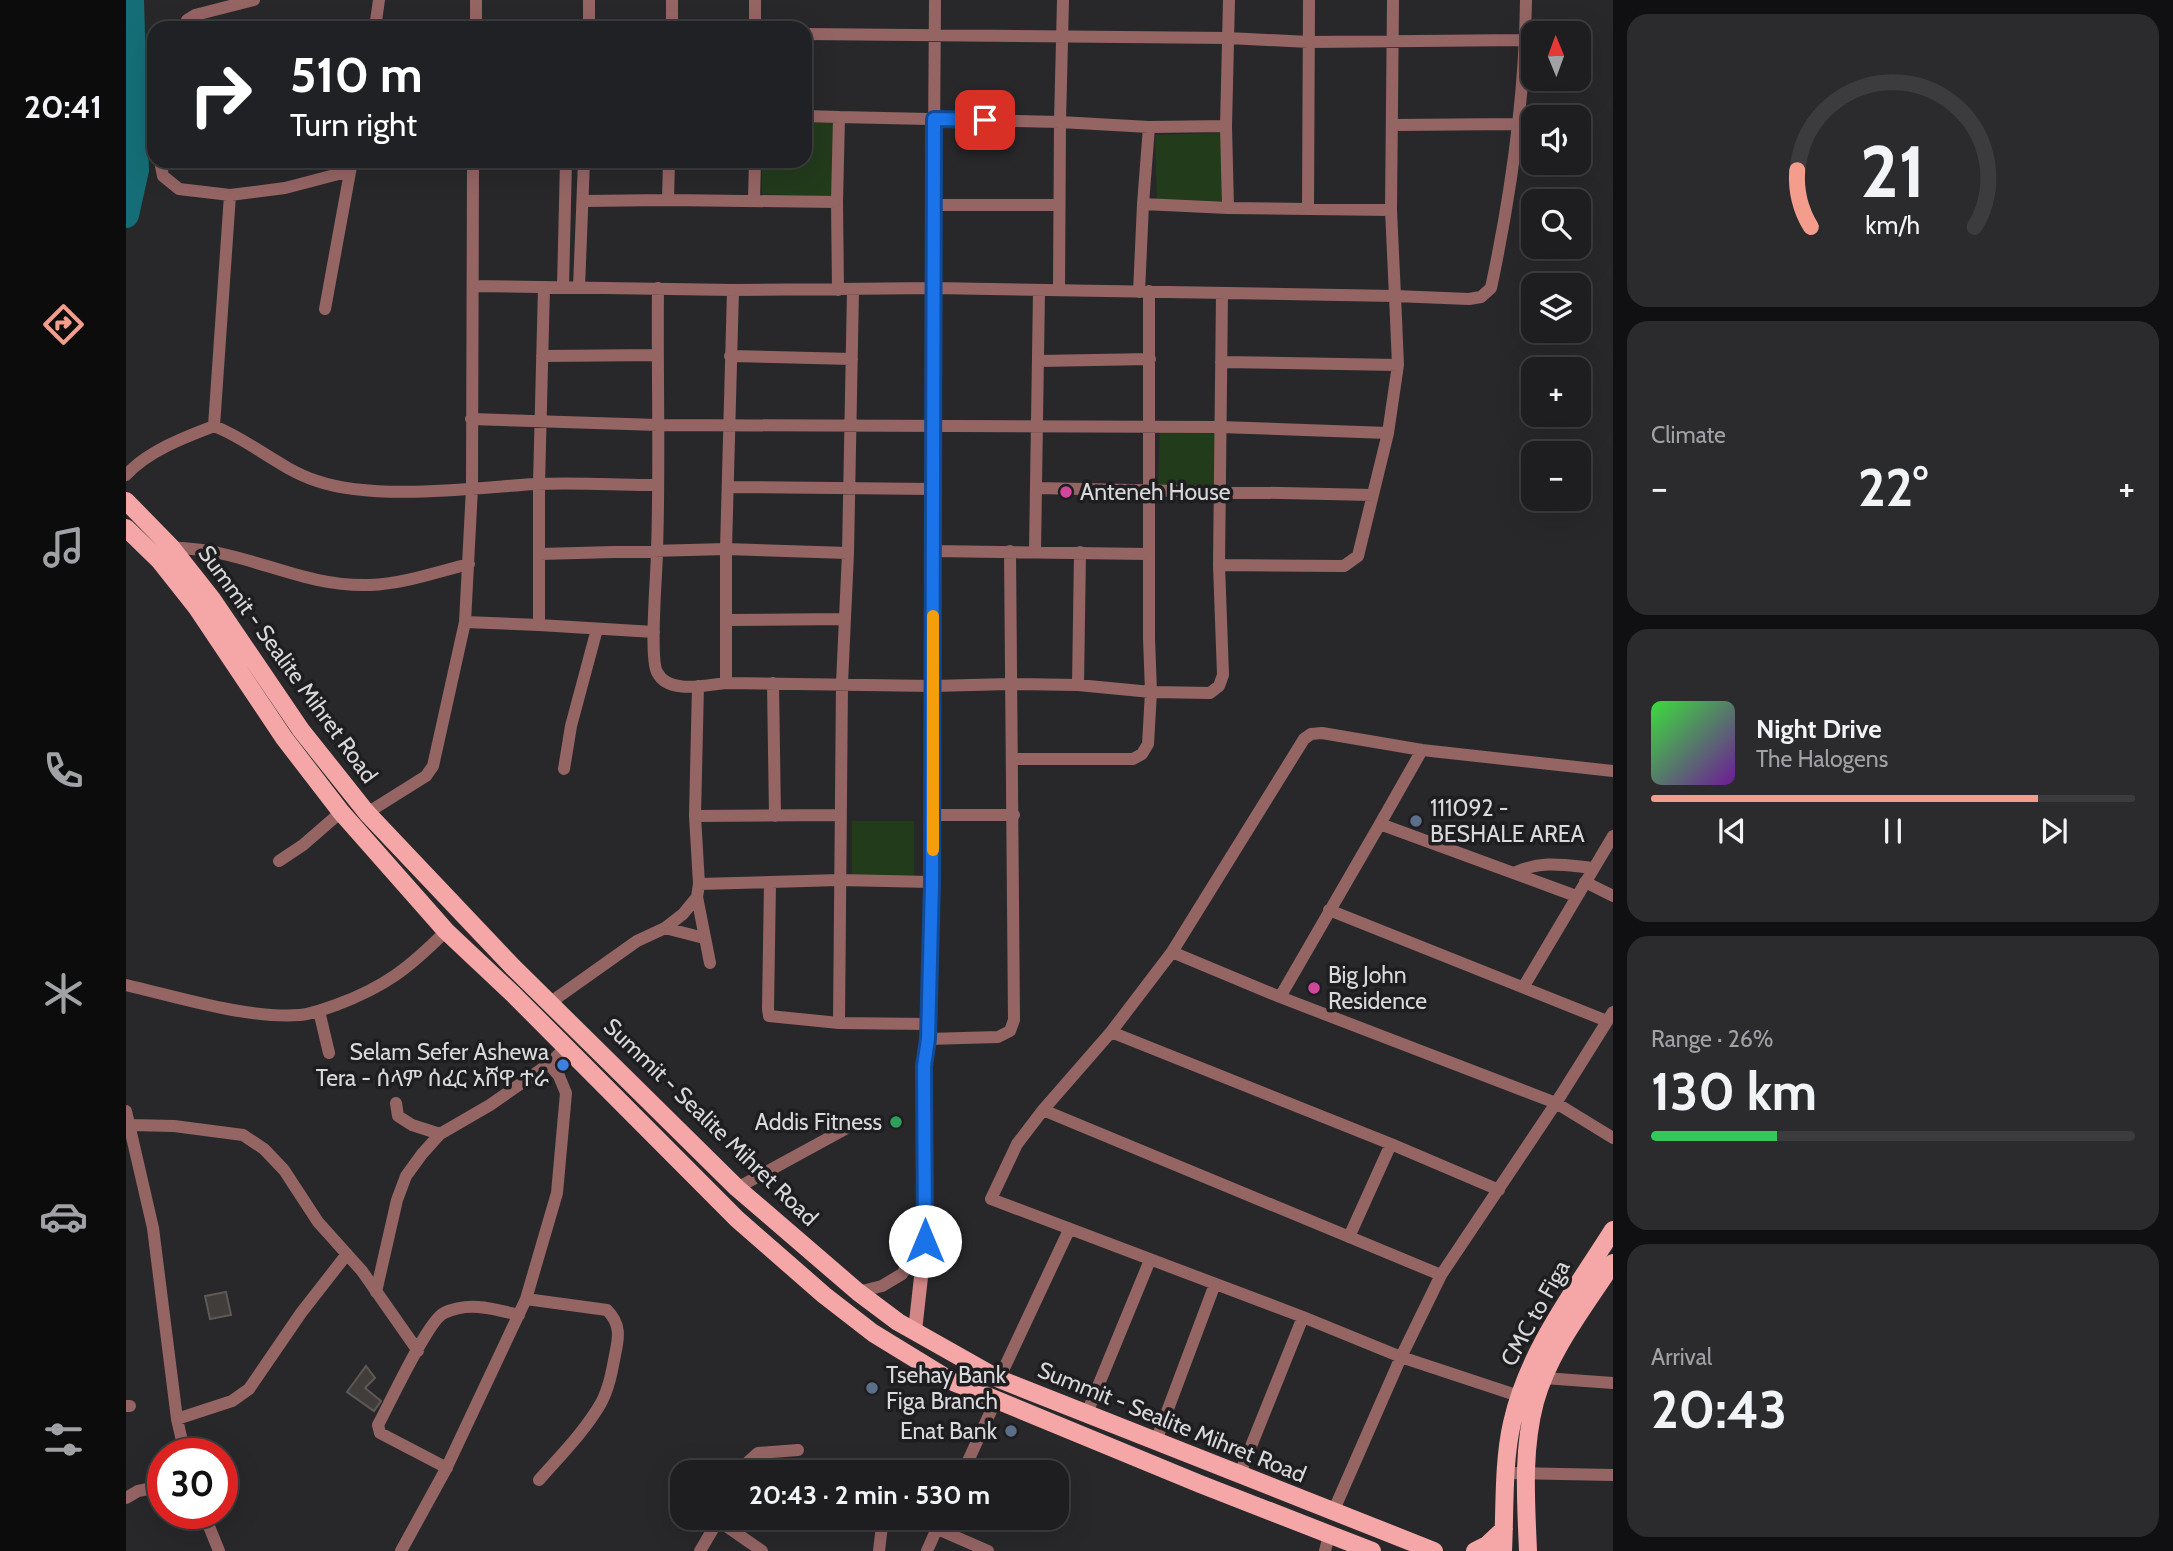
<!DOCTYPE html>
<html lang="en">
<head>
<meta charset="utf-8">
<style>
	:root { --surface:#1e1e20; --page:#2b2b2d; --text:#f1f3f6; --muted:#a1a2a5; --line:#3c3c3e; --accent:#f49d8c }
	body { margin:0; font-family:Cabin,"Noto Sans Ethiopic",sans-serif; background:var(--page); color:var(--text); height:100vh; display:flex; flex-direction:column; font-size:26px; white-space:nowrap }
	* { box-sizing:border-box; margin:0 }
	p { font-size:23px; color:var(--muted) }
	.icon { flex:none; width:38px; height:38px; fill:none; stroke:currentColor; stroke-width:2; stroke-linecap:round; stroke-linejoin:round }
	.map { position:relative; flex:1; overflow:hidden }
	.drawer { display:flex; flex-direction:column; gap:14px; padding:14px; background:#101012; width:560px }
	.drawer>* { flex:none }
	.banner { position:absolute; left:21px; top:21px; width:665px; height:147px; border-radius:21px; box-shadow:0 7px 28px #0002,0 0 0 2px var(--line); background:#202124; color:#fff; overflow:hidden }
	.needle { width:46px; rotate:359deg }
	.fabs { position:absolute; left:1395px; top:21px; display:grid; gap:14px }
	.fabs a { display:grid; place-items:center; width:70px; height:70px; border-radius:14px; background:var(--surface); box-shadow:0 7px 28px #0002,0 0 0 2px var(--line); font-size:35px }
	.speed { position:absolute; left:21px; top:1438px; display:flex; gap:14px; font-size:35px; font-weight:700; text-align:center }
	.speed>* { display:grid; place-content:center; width:91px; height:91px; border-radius:50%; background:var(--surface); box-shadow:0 7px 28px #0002,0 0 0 2px var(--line); line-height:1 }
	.speed .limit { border:10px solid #d22; background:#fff; color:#111 }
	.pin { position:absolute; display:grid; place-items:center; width:60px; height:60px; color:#fff; margin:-30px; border-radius:14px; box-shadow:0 4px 10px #0006 }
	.me { position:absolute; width:77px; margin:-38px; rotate:0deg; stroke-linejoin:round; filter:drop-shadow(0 0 5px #0008) }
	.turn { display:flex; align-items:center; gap:24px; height:147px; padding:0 28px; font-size:32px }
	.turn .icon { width:91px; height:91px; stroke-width:2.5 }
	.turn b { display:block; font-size:49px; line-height:60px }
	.big { font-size:52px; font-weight:700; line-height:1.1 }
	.drawer .card { flex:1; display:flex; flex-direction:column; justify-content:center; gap:10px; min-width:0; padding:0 24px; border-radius:21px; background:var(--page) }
	.drawer .dial { align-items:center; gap:0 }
	.dial svg { height:182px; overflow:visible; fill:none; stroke:var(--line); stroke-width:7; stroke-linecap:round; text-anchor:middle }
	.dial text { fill:var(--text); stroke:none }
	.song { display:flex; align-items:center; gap:21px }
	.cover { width:84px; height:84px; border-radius:10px; background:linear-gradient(135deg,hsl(120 70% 55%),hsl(280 70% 35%)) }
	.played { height:7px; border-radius:4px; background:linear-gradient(90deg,var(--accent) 80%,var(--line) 80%) }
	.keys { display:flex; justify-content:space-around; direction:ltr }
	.heat { display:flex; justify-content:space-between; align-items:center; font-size:38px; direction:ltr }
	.charge { height:10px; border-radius:5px; background:linear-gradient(90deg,#34c759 26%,var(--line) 0) }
	.trip { position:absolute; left:544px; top:1460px; width:399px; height:70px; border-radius:21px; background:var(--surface); box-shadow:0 7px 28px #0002,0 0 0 2px var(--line); font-weight:700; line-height:70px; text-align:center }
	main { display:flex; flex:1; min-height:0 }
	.tabs { display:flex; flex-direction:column; width:126px; justify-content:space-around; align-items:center; background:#0c0c0d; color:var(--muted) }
	.tabs .icon { width:49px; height:49px }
	.tabs .current { color:var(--accent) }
	.tabs b { font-size:32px; color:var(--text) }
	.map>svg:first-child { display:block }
</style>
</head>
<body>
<main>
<nav class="tabs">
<b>20:41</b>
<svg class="icon current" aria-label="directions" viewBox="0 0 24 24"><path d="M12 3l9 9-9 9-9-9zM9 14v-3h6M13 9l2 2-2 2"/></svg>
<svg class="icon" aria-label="music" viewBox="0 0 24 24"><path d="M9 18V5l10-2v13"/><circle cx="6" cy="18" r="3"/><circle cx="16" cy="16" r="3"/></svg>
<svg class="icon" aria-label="phone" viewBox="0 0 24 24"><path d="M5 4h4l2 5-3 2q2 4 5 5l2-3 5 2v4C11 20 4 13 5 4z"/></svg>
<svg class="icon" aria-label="climate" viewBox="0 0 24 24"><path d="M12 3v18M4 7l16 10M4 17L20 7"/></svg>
<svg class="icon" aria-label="car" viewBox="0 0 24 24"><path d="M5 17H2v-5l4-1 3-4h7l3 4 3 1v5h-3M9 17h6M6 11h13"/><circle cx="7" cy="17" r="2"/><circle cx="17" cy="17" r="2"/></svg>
<svg class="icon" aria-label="filters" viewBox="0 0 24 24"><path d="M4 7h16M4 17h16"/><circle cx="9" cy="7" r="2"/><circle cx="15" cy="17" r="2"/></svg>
</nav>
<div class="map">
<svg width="1487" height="1551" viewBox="0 0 1487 1551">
	<rect width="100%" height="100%" fill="#28282b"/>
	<path fill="#223b1b" d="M 679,119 L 716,120 L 715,197 L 636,194 L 636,161 L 679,161 Z
		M 1096,133 L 1095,202 L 1031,205 L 1029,135 Z
		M 1091,429 L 1092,487 L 1032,486 L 1034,431 Z
		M 726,821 L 788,821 L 788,877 L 726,876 Z"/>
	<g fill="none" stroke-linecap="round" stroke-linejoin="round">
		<path stroke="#156e77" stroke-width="26" d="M 0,215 L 10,170 L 5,0"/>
	</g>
	<path fill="#403d3b" stroke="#5d5957" stroke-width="2" d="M 100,1292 L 105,1315 L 84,1319 L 79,1296 Z
		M 240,1366 L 249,1378 L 239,1388 L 255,1401 L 248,1411 L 221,1392 Z"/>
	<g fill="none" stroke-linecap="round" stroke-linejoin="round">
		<path stroke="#956564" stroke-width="12" d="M 463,0 L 463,28
			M 629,0 L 629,28
			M 937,0 L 934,122 L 1023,127 L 1100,126 L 1103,0
			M 59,28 L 61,20 L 69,15 L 128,0
			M 249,28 L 253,0
			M 350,28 L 350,0
			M 546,28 L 546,0
			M 679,34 L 1102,38 L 1183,42 L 1399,40
			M 679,116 L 713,117
			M 1266,125 L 1392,124
			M 1100,126 L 1102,208 L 1265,210
			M 104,195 L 159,188 L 224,171
			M 628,199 L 629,161
			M 542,200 L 711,202 L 712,290
			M 457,201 L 542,200 L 543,161
			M 711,202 L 713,117 L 934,122 L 933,290
			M 1017,204 L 1023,127
			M 809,205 L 932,205
			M 1182,209 L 1183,0
			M 347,286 L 607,290 L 808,288 L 1269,296 L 1265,210 L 1267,0
			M 418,287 L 413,484 L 413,625 L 528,632
			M 437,287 L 440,161
			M 453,287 L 458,161
			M 532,288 C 531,375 534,463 531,550 C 531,573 523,656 531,672 C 542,695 580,685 600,683
			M 607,290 L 600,549 L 600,683 L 807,686 L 884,684 L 952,685 L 1025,692 L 1084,693 L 1093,686 L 1097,675 L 1093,565 L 1096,293
			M 1013,292 L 1017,204 L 1102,208
			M 199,309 L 226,161
			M 416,356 L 531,355
			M 604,356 L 726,359
			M 913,361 L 1024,359
			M 1095,362 L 1272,365 L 1269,296 L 1343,299 L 1355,297 L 1365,288 C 1385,194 1399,96 1400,0
			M 345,419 L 532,425 L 1094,427 L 1262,433
			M 88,426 C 124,440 154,469 191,481 C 249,501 348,488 409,484 C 450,482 491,485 532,485
			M 0,475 C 22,451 59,437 88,426 L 104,195 L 53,189 L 37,176 L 34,161
			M 603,487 L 807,489
			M 911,488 L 1247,495
			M 45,547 C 61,549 78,549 93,553 C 145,564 189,587 244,585 C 277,584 311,572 343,564
			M 807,551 L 1023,554
			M 909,551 L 913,291
			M 414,554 L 600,549 L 722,553
			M 1093,565 L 1218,566 L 1232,556 L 1262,433 L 1272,365
			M 601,620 L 719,619
			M 339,622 L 413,625
			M 647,683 L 649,816
			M 952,685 L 954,552
			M 572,686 L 569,816 L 573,884 L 713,880 L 806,882
			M 887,759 L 1007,759 L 1016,754 L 1022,744 L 1025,692 L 1023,638 L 1023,291
			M 438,769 L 445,726 L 471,629
			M 241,813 L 300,776 L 307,766 L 339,622 L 346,488 L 347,161
			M 807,815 L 888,815
			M 569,816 L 714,815
			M 1254,824 L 1296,750
			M 153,861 L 177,845 L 215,812
			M 1388,873 C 1415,860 1438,865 1467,868
			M 644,882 L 642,1009 L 643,1016 L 713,1023 L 716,683 L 722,553 L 727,290
			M 1459,882 L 1487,896
			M 571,897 L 584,963
			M 1203,910 L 1481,1021
			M 539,928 L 578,938
			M 1046,952 L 1154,997 L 1430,1103 L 1487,1138
			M 0,985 C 52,997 121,1019 174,1015 C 186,1014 198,1009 210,1005 C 259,987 283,968 320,931
			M 1398,986 L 1487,836
			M 1154,997 L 1254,824 L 1450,896
			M 425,1002 L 511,941 L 539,928 L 557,914 L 571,897 L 573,884
			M 193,1011 L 203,1053
			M 713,1023 L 801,1024
			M 985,1032 L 1265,1144 L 1373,1190
			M 802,1039 L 872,1037 L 884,1031 L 888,1020 L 884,551
			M 270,1103 L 272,1116 L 286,1125 L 314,1134
			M 917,1110 L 985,1032 L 1046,952 L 1178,739 L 1185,734 L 1196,733 L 1296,750 L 1487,771
			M 0,1111 L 27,1228 L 51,1419 L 59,1454
			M 4,1125 L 48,1126 L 117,1135 L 138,1149 L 158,1170 L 192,1222 L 236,1271 L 292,1351
			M 611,1188 L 721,1128
			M 1223,1237 L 1265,1144
			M 1315,1275 L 917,1110 L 891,1144 L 865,1199 L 1177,1317 L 1275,1357 L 1399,1398
			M 250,1292 L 271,1200 L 280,1176 L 296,1154 L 314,1134 L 364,1105 L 423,1064 L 439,1048
			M 732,1292 L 756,1286 L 776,1274 L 799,1241 L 798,1066 L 802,1039 L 806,882 L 806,425 L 809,0
			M 400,1299 L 481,1310 C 495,1324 493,1337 489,1355 C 486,1371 483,1388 475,1403 C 459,1431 434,1456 413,1480
			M 1411,1375 L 1418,1378 L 1487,1383
			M 873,1379 L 943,1230
			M 0,1406 L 4,1406
			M 961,1413 L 1024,1260
			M 51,1419 L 106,1401 L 123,1389 L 175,1313 L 221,1254
			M 1030,1441 L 1089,1284
			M 321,1468 L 254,1433 L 252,1425 C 263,1405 302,1320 318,1313 C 343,1301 368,1309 393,1315
			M 611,1472 L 632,1453 L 672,1450
			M 763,1472 L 763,1470
			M 837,1472 L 870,1400
			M 1381,1473 L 1487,1475
			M 1113,1476 L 1177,1317
			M 0,1498 L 12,1491 L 37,1486
			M 1207,1512 L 1275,1357 L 1315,1275 L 1430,1103 L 1487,1012
			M 78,1514 L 93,1551
			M 784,1517 L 862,1551
			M 593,1521 L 636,1551
			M 275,1551 L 320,1469 L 400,1299 L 431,1193 L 440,1093 L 433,1076 L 423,1064
			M 574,1551 L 594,1517
			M 753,1551 L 757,1517
			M 801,1551 L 816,1517
			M 1199,1551 L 1203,1535"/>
		<path stroke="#d28686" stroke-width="14" d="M 789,1331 L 799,1241"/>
		<path stroke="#f5a6a6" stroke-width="18" d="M 0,501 L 45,547 L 86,599 L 175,730 L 241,813 L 387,967 L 611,1188 L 732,1292 L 772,1322 L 873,1379 L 1308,1551
			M 0,528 L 33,560 L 71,608 L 158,738 L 215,812 L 320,931 L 388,995 L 611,1219 L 698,1295 L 747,1333 L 827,1382 L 1074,1484 L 1246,1551
			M 1349,1551 L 1361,1545 L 1378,1529
			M 1377,1551 C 1379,1510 1377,1462 1386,1423 C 1402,1351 1448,1292 1487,1230
			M 1402,1551 C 1400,1501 1396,1451 1409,1402 C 1423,1351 1459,1306 1487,1263"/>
	</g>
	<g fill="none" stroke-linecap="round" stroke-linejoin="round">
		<defs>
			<path id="route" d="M 799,1241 L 798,1066 L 802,1039 L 806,883 L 808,119 L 859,120"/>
		</defs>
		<use href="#route" stroke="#114b97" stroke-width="18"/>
		<use href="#route" stroke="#1a73e8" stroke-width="12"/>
		<path stroke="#f59e0b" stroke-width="12" d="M 807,850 L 807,616"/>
	</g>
	<g fill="#d1479c" stroke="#1e1e21" stroke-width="2.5">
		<circle cx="940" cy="492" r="7"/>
		<circle cx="1188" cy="988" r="7"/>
	</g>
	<g fill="#5c6f8a" stroke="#1e1e21" stroke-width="2.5">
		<circle cx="1290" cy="821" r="7"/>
		<circle cx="746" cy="1388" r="7"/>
		<circle cx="885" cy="1431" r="7"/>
	</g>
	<circle fill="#3f7fe0" stroke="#1e1e21" stroke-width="2.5" cx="437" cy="1065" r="7"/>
	<circle fill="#2e9e5b" stroke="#1e1e21" stroke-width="2.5" cx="770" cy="1122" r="7"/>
	<g text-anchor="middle" stroke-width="7" stroke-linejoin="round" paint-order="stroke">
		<g font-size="23" fill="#d9d9db" stroke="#1e1e21" text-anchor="start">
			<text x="954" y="500">Anteneh House</text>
			<text x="1304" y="816">111092 -<tspan x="1304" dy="26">BESHALE AREA</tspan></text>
			<text x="1202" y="983">Big John<tspan x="1202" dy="26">Residence</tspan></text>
			<text x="423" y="1060" text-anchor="end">Selam Sefer Ashewa<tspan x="423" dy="26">Tera - ሰላም ሰፈር አሸዋ ተራ</tspan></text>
			<text x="756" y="1130" text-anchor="end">Addis Fitness</text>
			<text x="760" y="1383">Tsehay Bank<tspan x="760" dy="26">Figa Branch</tspan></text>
			<text x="871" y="1439" text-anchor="end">Enat Bank</text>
		</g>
		<g font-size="23" fill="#d9d9db" stroke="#1e1e21">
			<text transform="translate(162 664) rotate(54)" y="8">Summit - Sealite Mihret Road</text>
			<text transform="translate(585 1122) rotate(44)" y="8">Summit - Sealite Mihret Road</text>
			<text transform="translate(1409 1313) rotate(-61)" y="8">CMC to Figa</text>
			<text transform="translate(1046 1422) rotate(22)" y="8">Summit - Sealite Mihret Road</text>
		</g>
	</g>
</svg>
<div class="fabs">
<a><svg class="needle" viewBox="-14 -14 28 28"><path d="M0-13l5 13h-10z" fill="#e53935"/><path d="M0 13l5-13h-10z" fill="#a1a2a5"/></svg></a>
<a><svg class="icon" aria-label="sound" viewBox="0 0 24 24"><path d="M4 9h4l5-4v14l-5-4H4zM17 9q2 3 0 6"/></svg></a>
<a><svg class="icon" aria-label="search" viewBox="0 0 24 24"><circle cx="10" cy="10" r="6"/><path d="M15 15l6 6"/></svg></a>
<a><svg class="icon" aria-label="layers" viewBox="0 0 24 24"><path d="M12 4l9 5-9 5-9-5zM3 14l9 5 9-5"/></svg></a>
<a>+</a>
<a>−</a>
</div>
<div class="speed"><div class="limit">30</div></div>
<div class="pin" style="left:859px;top:120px;background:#d93025"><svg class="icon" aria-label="arrive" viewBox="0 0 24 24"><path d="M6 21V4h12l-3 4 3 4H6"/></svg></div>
<svg class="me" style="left:799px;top:1241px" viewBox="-20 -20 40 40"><circle r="19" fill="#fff"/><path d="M0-13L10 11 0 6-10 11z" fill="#1a73e8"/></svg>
<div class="trip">20:43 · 2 min · 530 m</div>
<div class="banner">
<div class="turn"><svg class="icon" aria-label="right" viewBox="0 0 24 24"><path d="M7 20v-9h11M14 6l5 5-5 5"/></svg><div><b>510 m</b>Turn right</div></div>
</div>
</div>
<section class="drawer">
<div class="card dial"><svg viewBox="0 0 100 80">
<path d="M14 69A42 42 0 1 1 86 69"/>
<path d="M14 69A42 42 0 0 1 8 44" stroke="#f49d8c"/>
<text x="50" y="56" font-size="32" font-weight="700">21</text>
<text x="50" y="72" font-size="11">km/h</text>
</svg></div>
<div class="card"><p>Climate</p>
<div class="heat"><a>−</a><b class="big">22°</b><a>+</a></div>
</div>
<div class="card">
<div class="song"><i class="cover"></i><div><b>Night Drive</b><p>The Halogens</p></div></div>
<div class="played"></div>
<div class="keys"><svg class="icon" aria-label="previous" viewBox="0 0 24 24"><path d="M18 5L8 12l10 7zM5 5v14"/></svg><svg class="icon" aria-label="pause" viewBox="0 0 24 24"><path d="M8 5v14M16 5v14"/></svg><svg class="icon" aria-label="next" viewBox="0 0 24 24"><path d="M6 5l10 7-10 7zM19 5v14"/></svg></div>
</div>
<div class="card"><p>Range · 26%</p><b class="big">130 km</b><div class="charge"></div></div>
<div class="card"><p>Arrival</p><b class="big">20:43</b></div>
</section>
</main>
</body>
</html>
